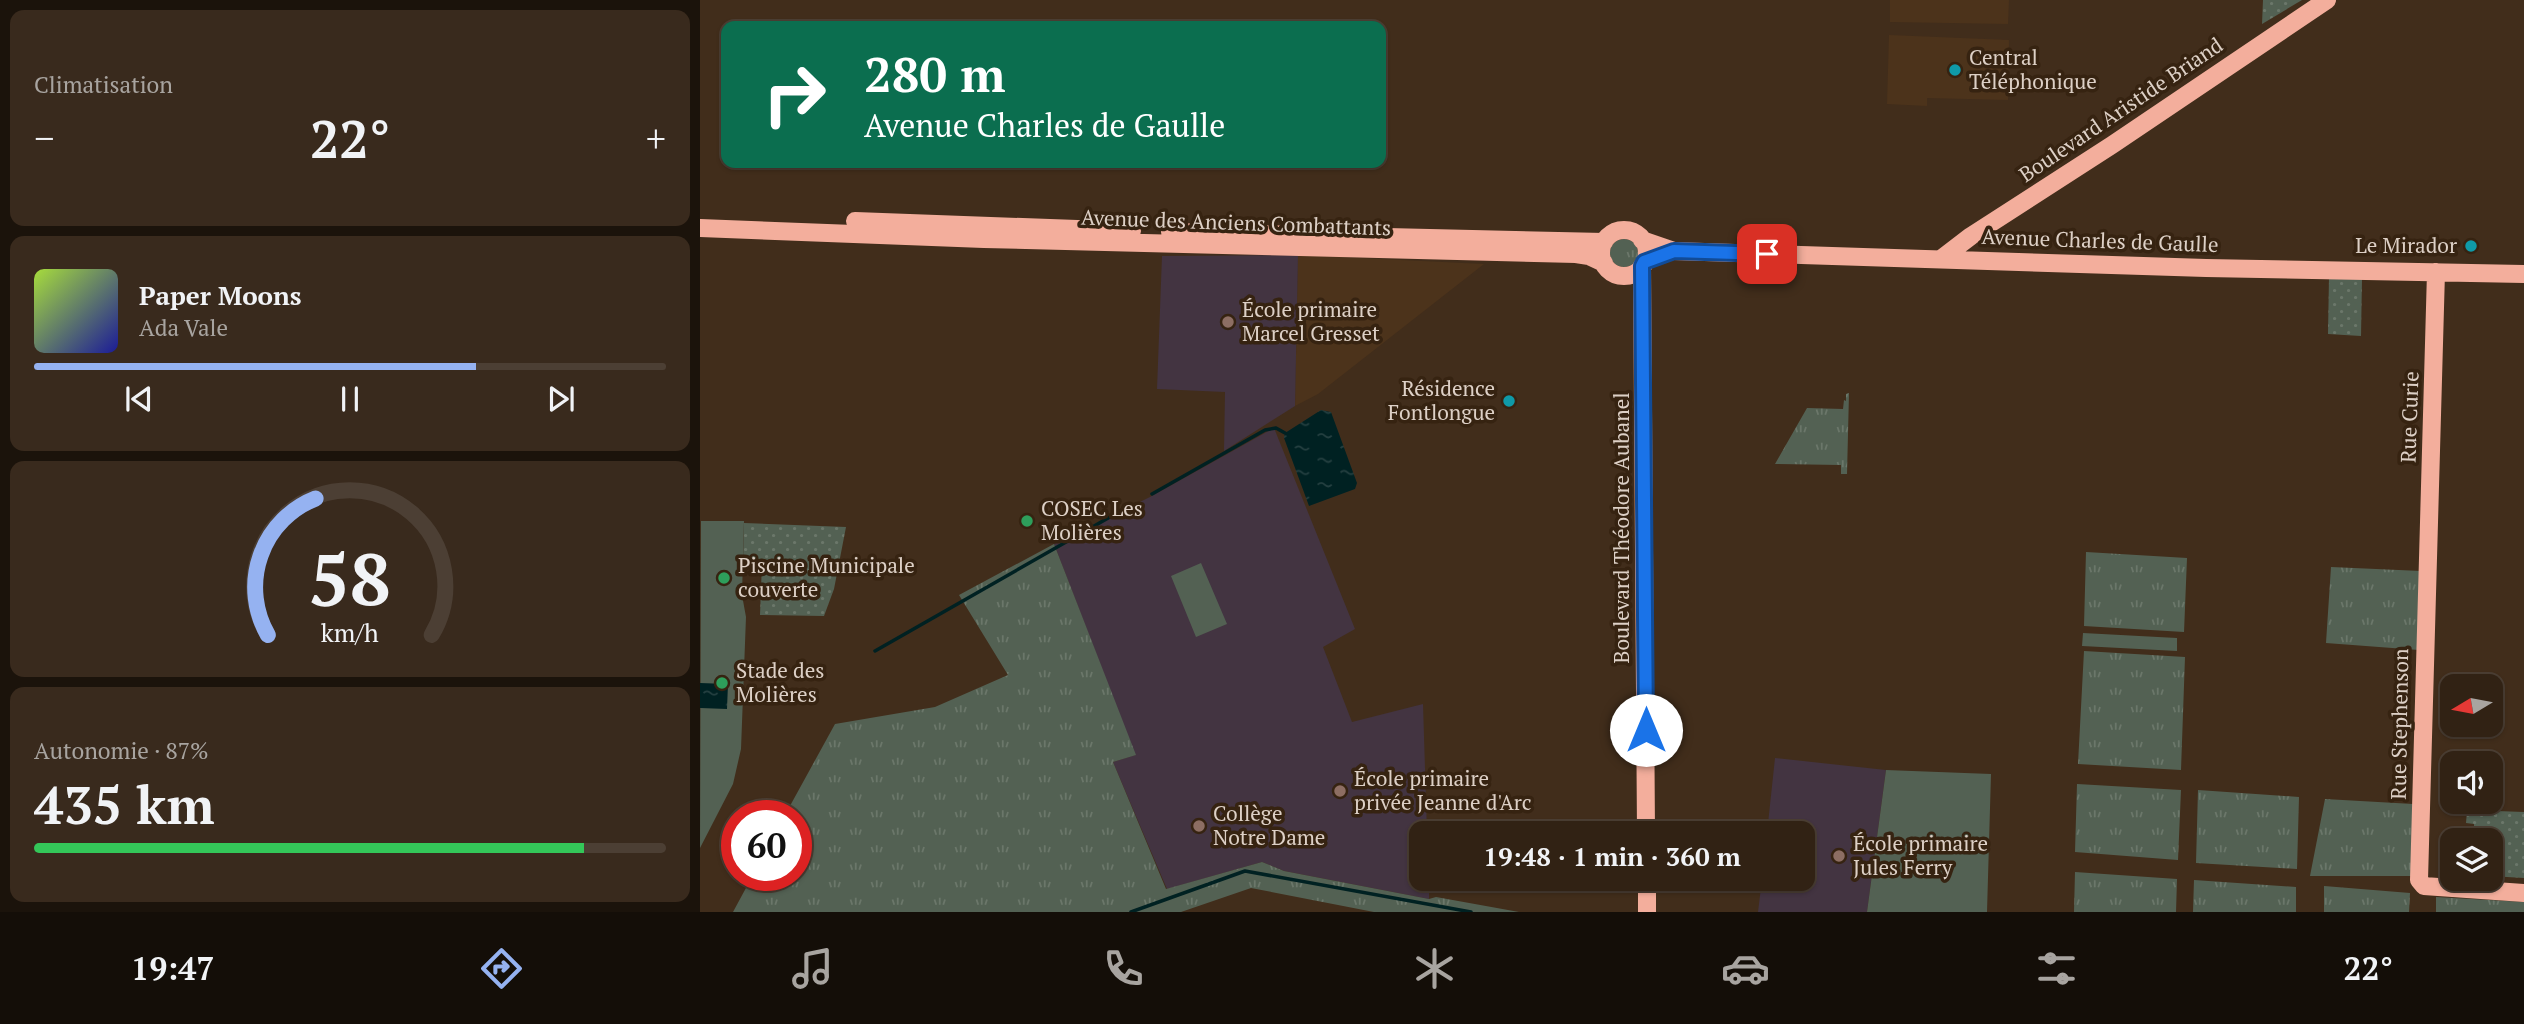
<!DOCTYPE html>
<html lang="fr">
<head>
<meta charset="utf-8">
<style>
	:root { --surface:#312214; --page:#392a1d; --text:#f1f3f6; --muted:#a8a4a0; --line:#4c3f34; --accent:#95b2f1 }
	body { margin:0; font-family:"PT Serif",serif; background:var(--page); color:var(--text); height:100vh; display:flex; flex-direction:column; font-size:26px; white-space:nowrap }
	* { box-sizing:border-box; margin:0 }
	p { font-size:23px; color:var(--muted) }
	.icon { flex:none; width:38px; height:38px; fill:none; stroke:currentColor; stroke-width:2; stroke-linecap:round; stroke-linejoin:round }
	.map { position:relative; flex:1; overflow:hidden }
	.side { display:flex; flex-direction:column; gap:10px; padding:10px; background:#1b130b; width:700px }
	.side>* { flex:none }
	.top-card { position:absolute; left:21px; top:21px; width:665px; height:147px; border-radius:14px; box-shadow:0 2px 5px #0004,0 0 0 2px var(--line); background:#0b6e4f; color:#fff; overflow:hidden }
	.needle { width:46px; rotate:260deg }
	.buttons { position:absolute; left:1740px; top:674px; display:grid; gap:14px }
	.buttons a { display:grid; place-items:center; width:63px; height:63px; border-radius:14px; background:var(--surface); box-shadow:0 2px 5px #0004,0 0 0 2px var(--line); font-size:35px }
	.speed { position:absolute; left:21px; top:800px; display:flex; gap:14px; font-size:35px; font-weight:700; text-align:center }
	.speed>* { display:grid; place-content:center; width:91px; height:91px; border-radius:50%; background:var(--surface); box-shadow:0 2px 5px #0004,0 0 0 2px var(--line); line-height:1 }
	.speed .limit { border:10px solid #d22; background:#fff; color:#111 }
	.pin { position:absolute; display:grid; place-items:center; width:60px; height:60px; color:#fff; margin:-30px; border-radius:14px; box-shadow:0 4px 10px #0006 }
	.me { position:absolute; width:77px; margin:-38px; rotate:0deg; stroke-linejoin:round; filter:drop-shadow(0 0 5px #0008) }
	.turn { display:flex; align-items:center; gap:24px; height:147px; padding:0 28px; font-size:32px }
	.turn .icon { width:91px; height:91px; stroke-width:2.5 }
	.turn b { display:block; font-size:49px; line-height:60px }
	.big { font-size:52px; font-weight:700; line-height:1.1 }
	.side .card { flex:1; display:flex; flex-direction:column; justify-content:center; gap:10px; min-width:0; padding:0 24px; border-radius:14px; background:var(--page) }
	.side .dial { align-items:center; gap:0 }
	.dial svg { height:182px; overflow:visible; fill:none; stroke:var(--line); stroke-width:7; stroke-linecap:round; text-anchor:middle }
	.dial text { fill:var(--text); stroke:none }
	.song { display:flex; align-items:center; gap:21px }
	.cover { width:84px; height:84px; border-radius:10px; background:linear-gradient(135deg,hsl(80 70% 55%),hsl(240 70% 35%)) }
	.played { height:7px; border-radius:4px; background:linear-gradient(90deg,var(--accent) 70%,var(--line) 70%) }
	.keys { display:flex; justify-content:space-around; direction:ltr }
	.heat { display:flex; justify-content:space-between; align-items:center; font-size:38px; direction:ltr }
	.charge { height:10px; border-radius:5px; background:linear-gradient(90deg,#34c759 87%,var(--line) 0) }
	.trip { position:absolute; left:709px; top:821px; width:406px; height:70px; border-radius:14px; background:var(--surface); box-shadow:0 2px 5px #0004,0 0 0 2px var(--line); font-weight:700; line-height:70px; text-align:center }
	.menu { display:flex; height:112px; justify-content:space-around; align-items:center; background:#140e08; color:var(--muted) }
	.menu .icon { width:49px; height:49px }
	.menu .current { color:var(--accent) }
	.menu b { font-size:32px; color:var(--text) }
	main { display:flex; flex:1; min-height:0 }
	.map>svg:first-child { display:block }
</style>
</head>
<body>
<main>
<section class="side">
<div class="card"><p>Climatisation</p>
<div class="heat"><a>−</a><b class="big">22°</b><a>+</a></div>
</div>
<div class="card">
<div class="song"><i class="cover"></i><div><b>Paper Moons</b><p>Ada Vale</p></div></div>
<div class="played"></div>
<div class="keys"><svg class="icon" aria-label="previous" viewBox="0 0 24 24"><path d="M18 5L8 12l10 7zM5 5v14"/></svg><svg class="icon" aria-label="pause" viewBox="0 0 24 24"><path d="M8 5v14M16 5v14"/></svg><svg class="icon" aria-label="next" viewBox="0 0 24 24"><path d="M6 5l10 7-10 7zM19 5v14"/></svg></div>
</div>
<div class="card dial"><svg viewBox="0 0 100 80">
<path d="M14 69A42 42 0 1 1 86 69"/>
<path d="M14 69A42 42 0 0 1 35 9" stroke="#95b2f1"/>
<text x="50" y="56" font-size="32" font-weight="700">58</text>
<text x="50" y="72" font-size="11">km/h</text>
</svg></div>
<div class="card"><p>Autonomie · 87%</p><b class="big">435 km</b><div class="charge"></div></div>
</section>
<div class="map">
<svg width="1824" height="912" viewBox="0 0 1824 912">
	<defs>
		<pattern id="grass-tufts" width="24" height="20" patternUnits="userSpaceOnUse" patternTransform="scale(1.75)"><rect width="24" height="20" fill="#536153"/><path d="M3 7l-1-3M5 7V3M7 7l1-3M15 17l-1-3M17 17v-4M19 17l1-3" fill="none" stroke="#6b776a"/></pattern>
		<pattern id="park-dots" width="8" height="8" patternUnits="userSpaceOnUse" patternTransform="scale(1.75)"><rect width="8" height="8" fill="#536153"/><path d="M2 2h.1M6 6h.1" fill="none" stroke="#6b776a" stroke-width="1.8" stroke-linecap="round"/></pattern>
		<pattern id="water-ripples" width="26" height="14" patternUnits="userSpaceOnUse" patternTransform="scale(1.75)"><rect width="26" height="14" fill="#002122"/><path d="M2 4q2-2 4 0t4 0M15 11q2-2 4 0t4 0" fill="none" stroke="#254041"/></pattern>
	</defs>
	<rect width="100%" height="100%" fill="#412d1b"/>
	<path fill="#4c331b" d="M 1190,0 L 1309,0 L 1308,24 L 1190,22 Z
		M 1189,35 L 1309,40 L 1308,100 L 1227,98 L 1227,106 L 1187,104 Z
		M 598,255 L 784,264 L 618,394 L 595,406 Z"/>
	<path fill="#433441" d="M 598,255 L 595,406 L 524,451 L 525,392 L 457,389 L 462,256 Z
		M 574,428 L 655,629 L 623,647 L 652,722 L 723,704 L 727,833 L 721,833 L 721,878 L 729,879 L 729,899 L 584,871 L 562,862 L 467,889 L 413,762 L 435,755 L 354,544 L 450,497 Z
		M 1075,758 L 1186,770 L 1167,912 L 1058,912 L 1062,879 L 1102,878 L 1102,833 L 1067,833 Z"/>
	<path fill="url(#grass-tufts)" d="M910 253a14 14 0 1 1 28 0a14 14 0 1 1-28 0Z
		M 1149,393 L 1147,474 L 1141,474 L 1141,465 L 1075,464 L 1107,408 L 1143,409 L 1144,400 L 1146,401 L 1146,394 Z
		M 354,544 L 436,755 L 413,762 L 466,889 L 562,862 L 584,871 L 729,899 L 736,897 L 819,912 L 674,912 L 551,888 L 481,912 L 33,912 L 53,875 L 96,875 L 96,816 L 85,815 L 135,724 L 235,707 L 308,675 L 259,595 Z
		M 1386,552 L 1487,558 L 1484,632 L 1384,626 Z
		M 1631,567 L 1721,571 L 1719,650 L 1626,643 Z
		M 1384,651 L 1485,657 L 1481,770 L 1378,764 Z
		M 1377,784 L 1481,790 L 1478,860 L 1375,852 Z
		M 1498,790 L 1599,797 L 1597,869 L 1496,863 Z
		M 1625,799 L 1713,804 L 1711,876 L 1610,876 Z
		M 1375,872 L 1477,879 L 1476,912 L 1374,912 Z
		M 1494,880 L 1596,887 L 1596,912 L 1493,912 Z
		M 1624,886 L 1710,893 L 1709,912 L 1624,912 Z
		M 1736,897 L 1824,902 L 1824,912 L 1736,912 Z"/>
	<path fill="url(#park-dots)" d="M 1563,0 L 1602,0 L 1562,24 Z
		M 1629,277 L 1662,278 L 1661,336 L 1628,334 Z
		M 44,523 L 146,527 L 134,589 L 124,616 L 60,615 L 62,563 L 43,562 Z
		M 1769,810 L 1824,812 L 1824,878 L 1790,876 L 1790,840 L 1774,840 L 1774,824 L 1766,823 L 1767,811 Z"/>
	<path fill="#536153" d="M 1,521 L 44,521 L 42,595 L 46,617 L 41,749 L 33,784 L 0,848 Z
		M 501,563 L 527,624 L 496,637 L 471,576 Z
		M 1383,633 L 1477,638 L 1477,651 L 1382,646 Z
		M 1186,770 L 1291,774 L 1287,912 L 1167,912 Z"/>
	<path fill="url(#water-ripples)" d="M 621,410 L 631,412 L 657,483 L 655,489 L 609,506 L 584,438 L 585,433 Z
		M 0,683 L 28,684 L 27,709 L 0,708 Z"/>
	<g fill="none" stroke-linecap="round" stroke-linejoin="round">
		<path stroke="#002122" stroke-width="3.5" d="M 452,494 L 565,430 L 576,428 L 585,433
			M 175,651 L 431,505
			M 431,912 L 545,871 L 771,912"/>
		<path stroke="#f3ae9c" stroke-width="18" d="M 155,221 L 432,231
			M 0,228 L 284,239 L 876,254 L 889,256 L 904,263
			M901 253a23 23 0 1 1 46 0a23 23 0 1 1-46 0Z
			M 470,232 L 904,242
			M 942,240 L 974,251 L 1506,268 L 1824,274
			M 1241,259 L 1271,236 L 1412,145 L 1627,0
			M 942,266 L 946,833
			M 1736,272 L 1719,880 L 1724,886 L 1824,893
			M 947,878 L 947,912"/>
	</g>
	<g fill="none" stroke-linecap="round" stroke-linejoin="round">
		<defs>
			<path id="route" d="M 946,730 L 942,266 L 944,262 L 974,251 L 1067,254"/>
		</defs>
		<use href="#route" stroke="#114b97" stroke-width="18"/>
		<use href="#route" stroke="#1a73e8" stroke-width="12"/>
	</g>
	<g fill="#0f9aa8" stroke="#362311" stroke-width="2.5">
		<circle cx="1255" cy="70" r="7"/>
		<circle cx="1771" cy="246" r="7"/>
		<circle cx="809" cy="401" r="7"/>
	</g>
	<g fill="#8d6e63" stroke="#362311" stroke-width="2.5">
		<circle cx="528" cy="322" r="7"/>
		<circle cx="640" cy="791" r="7"/>
		<circle cx="499" cy="826" r="7"/>
		<circle cx="1139" cy="856" r="7"/>
	</g>
	<g fill="#2e9e5b" stroke="#362311" stroke-width="2.5">
		<circle cx="327" cy="521" r="7"/>
		<circle cx="24" cy="578" r="7"/>
		<circle cx="22" cy="683" r="7"/>
	</g>
	<g text-anchor="middle" stroke-width="7" stroke-linejoin="round" paint-order="stroke">
		<g font-size="21" fill="#ddd0c6" stroke="#362311" text-anchor="start">
			<text x="1269" y="65">Central<tspan x="1269" dy="24">Téléphonique</tspan></text>
			<text x="1757" y="253" text-anchor="end">Le Mirador</text>
			<text x="542" y="317">École primaire<tspan x="542" dy="24">Marcel Gresset</tspan></text>
			<text x="795" y="396" text-anchor="end">Résidence<tspan x="795" dy="24">Fontlongue</tspan></text>
			<text x="341" y="516">COSEC Les<tspan x="341" dy="24">Molières</tspan></text>
			<text x="38" y="573">Piscine Municipale<tspan x="38" dy="24">couverte</tspan></text>
			<text x="36" y="678">Stade des<tspan x="36" dy="24">Molières</tspan></text>
			<text x="654" y="786">École primaire<tspan x="654" dy="24">privée Jeanne d'Arc</tspan></text>
			<text x="513" y="821">Collège<tspan x="513" dy="24">Notre Dame</tspan></text>
			<text x="1153" y="851">École primaire<tspan x="1153" dy="24">Jules Ferry</tspan></text>
		</g>
		<g font-size="21" fill="#ddd0c6" stroke="#362311">
			<text transform="translate(1421 110) rotate(-34)" y="7">Boulevard Aristide Briand</text>
			<text transform="translate(536 223) rotate(2)" y="7">Avenue des Anciens Combattants</text>
			<text transform="translate(1400 241) rotate(2)" y="7">Avenue Charles de Gaulle</text>
			<text transform="translate(1710 417) rotate(-88)" y="7">Rue Curie</text>
			<text transform="translate(922 528) rotate(-90)" y="7">Boulevard Théodore Aubanel</text>
			<text transform="translate(1700 724) rotate(-89)" y="7">Rue Stephenson</text>
		</g>
	</g>
</svg>
<div class="buttons">
<a><svg class="needle" viewBox="-14 -14 28 28"><path d="M0-13l5 13h-10z" fill="#e53935"/><path d="M0 13l5-13h-10z" fill="#a8a4a0"/></svg></a>
<a><svg class="icon" aria-label="sound" viewBox="0 0 24 24"><path d="M4 9h4l5-4v14l-5-4H4zM17 9q2 3 0 6"/></svg></a>
<a><svg class="icon" aria-label="layers" viewBox="0 0 24 24"><path d="M12 4l9 5-9 5-9-5zM3 14l9 5 9-5"/></svg></a>
</div>
<div class="speed"><div class="limit">60</div></div>
<div class="pin" style="left:1067px;top:254px;background:#d93025"><svg class="icon" aria-label="arrive" viewBox="0 0 24 24"><path d="M6 21V4h12l-3 4 3 4H6"/></svg></div>
<svg class="me" style="left:946px;top:730px" viewBox="-20 -20 40 40"><circle r="19" fill="#fff"/><path d="M0-13L10 11 0 6-10 11z" fill="#1a73e8"/></svg>
<div class="trip">19:48 · 1 min · 360 m</div>
<div class="top-card">
<div class="turn"><svg class="icon" aria-label="right" viewBox="0 0 24 24"><path d="M7 20v-9h11M14 6l5 5-5 5"/></svg><div><b>280 m</b>Avenue Charles de Gaulle</div></div>
</div>
</div>
</main>
<nav class="menu">
<b>19:47</b>
<svg class="icon current" aria-label="directions" viewBox="0 0 24 24"><path d="M12 3l9 9-9 9-9-9zM9 14v-3h6M13 9l2 2-2 2"/></svg>
<svg class="icon" aria-label="music" viewBox="0 0 24 24"><path d="M9 18V5l10-2v13"/><circle cx="6" cy="18" r="3"/><circle cx="16" cy="16" r="3"/></svg>
<svg class="icon" aria-label="phone" viewBox="0 0 24 24"><path d="M5 4h4l2 5-3 2q2 4 5 5l2-3 5 2v4C11 20 4 13 5 4z"/></svg>
<svg class="icon" aria-label="climate" viewBox="0 0 24 24"><path d="M12 3v18M4 7l16 10M4 17L20 7"/></svg>
<svg class="icon" aria-label="car" viewBox="0 0 24 24"><path d="M5 17H2v-5l4-1 3-4h7l3 4 3 1v5h-3M9 17h6M6 11h13"/><circle cx="7" cy="17" r="2"/><circle cx="17" cy="17" r="2"/></svg>
<svg class="icon" aria-label="filters" viewBox="0 0 24 24"><path d="M4 7h16M4 17h16"/><circle cx="9" cy="7" r="2"/><circle cx="15" cy="17" r="2"/></svg>
<b>22°</b>
</nav>
</body>
</html>
